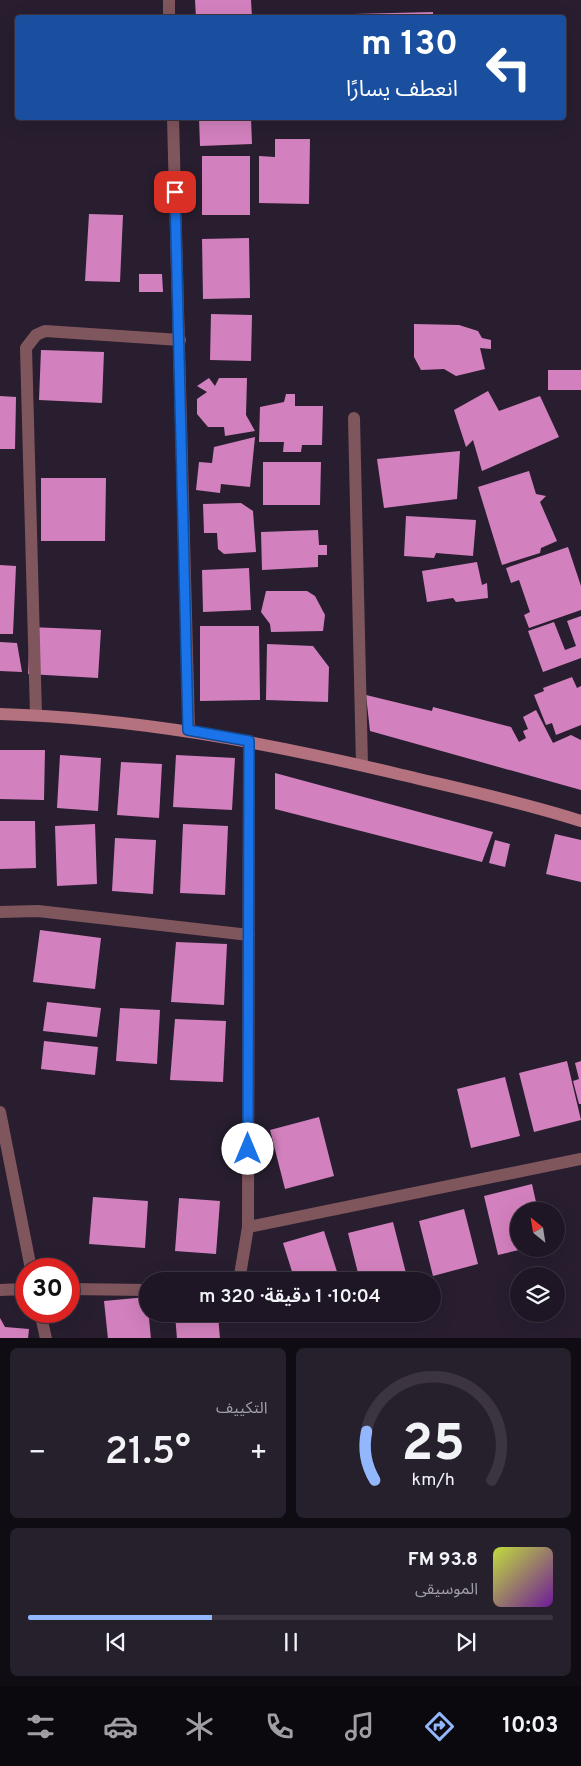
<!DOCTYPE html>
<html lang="ar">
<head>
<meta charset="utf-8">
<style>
	:root { --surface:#1e1624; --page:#261f2c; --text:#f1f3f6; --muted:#a19fa6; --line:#3c3541; --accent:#93b7fd }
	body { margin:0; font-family:Overpass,"Noto Sans Arabic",sans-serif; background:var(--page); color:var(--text); direction:rtl; height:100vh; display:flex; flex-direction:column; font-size:19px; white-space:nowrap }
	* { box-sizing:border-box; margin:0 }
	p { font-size:16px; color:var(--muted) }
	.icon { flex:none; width:28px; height:28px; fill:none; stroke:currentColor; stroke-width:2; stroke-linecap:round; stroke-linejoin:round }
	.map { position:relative; height:1338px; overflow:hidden; direction:ltr }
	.drawer { display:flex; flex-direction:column; gap:10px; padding:10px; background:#100c14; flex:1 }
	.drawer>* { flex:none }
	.guide { position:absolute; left:15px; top:15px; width:551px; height:105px; border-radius:5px; box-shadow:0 5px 20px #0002,0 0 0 1px var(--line); direction:rtl; background:#1a4fa0; color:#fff; overflow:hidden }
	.needle { width:32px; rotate:330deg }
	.buttons { position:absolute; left:510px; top:1202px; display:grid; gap:10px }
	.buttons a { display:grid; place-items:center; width:55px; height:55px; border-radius:50%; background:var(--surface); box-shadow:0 5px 20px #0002,0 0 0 1px var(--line); font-size:25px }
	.speed { position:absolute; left:15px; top:1258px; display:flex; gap:10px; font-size:25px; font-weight:700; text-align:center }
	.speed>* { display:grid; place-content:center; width:65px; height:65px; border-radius:50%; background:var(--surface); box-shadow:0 5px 20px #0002,0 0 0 1px var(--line); line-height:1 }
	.speed .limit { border:8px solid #d22; background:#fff; color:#111 }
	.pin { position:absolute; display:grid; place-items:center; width:42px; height:42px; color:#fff; margin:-21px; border-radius:10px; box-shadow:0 2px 8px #0006 }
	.me { position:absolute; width:55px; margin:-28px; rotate:0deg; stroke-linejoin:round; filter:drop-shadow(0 0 4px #0008) }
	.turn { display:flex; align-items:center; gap:18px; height:105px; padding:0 25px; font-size:22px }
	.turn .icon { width:65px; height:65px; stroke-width:2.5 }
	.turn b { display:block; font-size:35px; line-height:42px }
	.big { font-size:38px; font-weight:600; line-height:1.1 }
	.drawer .card { flex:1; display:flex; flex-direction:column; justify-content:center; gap:8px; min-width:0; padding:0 18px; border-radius:8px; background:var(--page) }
	.drawer .dial { align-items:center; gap:0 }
	.dial svg { height:130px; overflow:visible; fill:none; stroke:var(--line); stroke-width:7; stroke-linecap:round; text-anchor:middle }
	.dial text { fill:var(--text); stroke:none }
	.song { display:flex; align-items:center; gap:15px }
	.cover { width:60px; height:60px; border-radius:8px; background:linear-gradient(135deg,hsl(70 70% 55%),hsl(280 70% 35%)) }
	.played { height:5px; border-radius:2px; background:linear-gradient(90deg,var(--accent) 35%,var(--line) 35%) }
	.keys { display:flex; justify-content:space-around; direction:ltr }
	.heat { display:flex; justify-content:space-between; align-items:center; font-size:28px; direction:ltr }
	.drawer .tiles { flex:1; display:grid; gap:10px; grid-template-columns:1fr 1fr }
	.card:last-child { grid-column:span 2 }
	.trip { position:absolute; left:139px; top:1272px; width:302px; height:50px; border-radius:25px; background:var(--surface); box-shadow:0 5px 20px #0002,0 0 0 1px var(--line); font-weight:600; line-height:50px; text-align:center; direction:rtl }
	.dock { display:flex; height:80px; justify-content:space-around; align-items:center; background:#0c090e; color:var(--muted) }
	.dock .icon { width:35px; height:35px }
	.dock .selected { color:var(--accent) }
	.dock b { font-size:22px; color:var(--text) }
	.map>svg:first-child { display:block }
</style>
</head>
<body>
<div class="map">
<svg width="581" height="1339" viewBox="0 0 581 1339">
	<rect width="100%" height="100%" fill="#281e30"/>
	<path fill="#d381be" d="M 195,0 L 251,0 L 252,18 L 196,18 Z
		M 433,12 L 433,18 L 353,18 L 353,14 Z
		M 199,118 L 251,118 L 252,144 L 200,146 Z
		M 275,139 L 310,139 L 309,204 L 259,203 L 259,156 L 275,157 Z
		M 202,156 L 250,156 L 250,215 L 202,215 Z
		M 89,214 L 123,215 L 120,282 L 85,281 Z
		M 249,238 L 250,298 L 203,299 L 202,239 Z
		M 139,274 L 162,274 L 163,292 L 139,292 Z
		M 211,314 L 252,315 L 251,361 L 210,360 Z
		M 414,324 L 459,325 L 478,331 L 482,338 L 491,340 L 491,349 L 480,348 L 485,369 L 456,376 L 444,369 L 421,370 L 414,357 Z
		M 41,350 L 104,352 L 102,403 L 39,400 Z
		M 548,370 L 581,370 L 581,390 L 548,390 Z
		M 209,378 L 215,386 L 219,378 L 247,378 L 246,415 L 255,431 L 225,436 L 224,427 L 208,427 L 197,414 L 197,399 L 207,392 L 197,386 Z
		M 488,391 L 499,411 L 540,396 L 559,437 L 482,471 L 473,440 L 466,447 L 454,410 Z
		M 286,394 L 295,394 L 295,406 L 323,406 L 322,445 L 302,445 L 301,452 L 283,452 L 284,442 L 259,442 L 260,407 L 284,402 Z
		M 0,396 L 16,397 L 15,449 L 0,449 Z
		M 255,437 L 250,487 L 221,484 L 220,493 L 196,490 L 199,462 L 212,463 L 214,447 Z
		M 460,451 L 457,499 L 384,508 L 377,459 Z
		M 263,462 L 321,462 L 320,505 L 263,505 Z
		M 529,471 L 536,494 L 546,496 L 540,502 L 557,541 L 541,548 L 540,553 L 502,565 L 478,487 Z
		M 41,478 L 106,478 L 105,541 L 41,541 Z
		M 241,503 L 253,511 L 256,552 L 224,554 L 218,549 L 217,533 L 204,533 L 203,504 Z
		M 406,516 L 476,520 L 473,556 L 436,553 L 434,558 L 404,556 Z
		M 318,530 L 319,545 L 327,545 L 327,555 L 318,555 L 318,567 L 262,570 L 261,532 Z
		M 568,547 L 581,586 L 581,610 L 529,628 L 524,615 L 530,612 L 519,580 L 511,583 L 506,568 Z
		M 477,562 L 482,585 L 487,583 L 488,598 L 456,602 L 453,598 L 427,602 L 422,571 Z
		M 0,565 L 16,566 L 13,634 L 0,634 Z
		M 249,568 L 251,610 L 203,612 L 202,570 Z
		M 266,591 L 307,591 L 315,596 L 325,615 L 323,631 L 271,632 L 270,624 L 261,612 Z
		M 581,616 L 581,658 L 543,672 L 528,631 L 554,622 L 565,650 L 576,646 L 567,621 Z
		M 200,626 L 259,626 L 260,700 L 200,701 Z
		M 30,627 L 101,630 L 98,678 L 28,674 Z
		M 0,642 L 17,643 L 22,672 L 0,671 Z
		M 267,644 L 313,646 L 329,667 L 328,702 L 266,700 Z
		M 572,677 L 577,688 L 581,686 L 581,725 L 556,735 L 552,723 L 546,725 L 534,695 L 544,691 L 543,688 Z
		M 366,695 L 432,711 L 433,707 L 511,727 L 519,742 L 526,738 L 523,731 L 528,729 L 523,717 L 536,710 L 553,743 L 571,735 L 581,740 L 581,790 L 370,731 Z
		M 0,750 L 45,750 L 44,800 L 0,799 Z
		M 60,755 L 101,758 L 98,811 L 57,808 Z
		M 176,755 L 235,758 L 232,810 L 173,807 Z
		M 121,762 L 162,764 L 159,818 L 117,815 Z
		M 275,773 L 493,832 L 482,862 L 275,809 Z
		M 0,821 L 35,821 L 36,868 L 0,869 Z
		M 95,824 L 97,884 L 57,886 L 55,826 Z
		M 183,824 L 228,826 L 225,895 L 180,893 Z
		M 555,834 L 581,840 L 581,882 L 546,874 Z
		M 115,838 L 156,840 L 153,894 L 112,891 Z
		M 495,840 L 510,844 L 505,867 L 489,863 Z
		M 40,930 L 101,938 L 95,989 L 33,982 Z
		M 176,942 L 227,944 L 224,1005 L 171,1002 Z
		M 47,1002 L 101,1008 L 97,1037 L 43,1031 Z
		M 120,1008 L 160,1010 L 157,1064 L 116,1061 Z
		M 175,1019 L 226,1021 L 223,1082 L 170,1080 Z
		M 44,1041 L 98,1047 L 95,1075 L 41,1069 Z
		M 567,1061 L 581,1120 L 534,1132 L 519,1073 Z
		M 581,1061 L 581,1104 L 579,1104 L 573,1081 L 579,1079 L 575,1063 Z
		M 505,1077 L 520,1136 L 471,1148 L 457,1089 Z
		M 319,1117 L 334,1176 L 285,1189 L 270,1130 Z
		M 532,1184 L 538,1211 L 519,1211 L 519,1250 L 498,1255 L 484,1196 Z
		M 93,1197 L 148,1201 L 145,1248 L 89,1244 Z
		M 179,1198 L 220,1201 L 216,1254 L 175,1251 Z
		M 464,1209 L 478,1264 L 433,1276 L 419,1221 Z
		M 393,1222 L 407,1277 L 390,1281 L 360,1281 L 348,1233 Z
		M 324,1231 L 340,1281 L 295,1281 L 283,1243 Z
		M 147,1297 L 151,1339 L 108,1339 L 104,1301 Z
		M 175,1314 L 218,1314 L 220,1339 L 177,1339 Z
		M 0,1318 L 5,1327 L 29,1329 L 28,1339 L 0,1339 Z"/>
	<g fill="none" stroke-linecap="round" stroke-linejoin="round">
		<path stroke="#80565d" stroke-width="12" d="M 169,0 L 169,18
			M 173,118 L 189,730
			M 354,418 L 362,765
			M 36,715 L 26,348 L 36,335 L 45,331 L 180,340
			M 0,912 L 38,911 L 249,935
			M 0,1112 L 31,1269
			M 248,1227 L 581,1159
			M 239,1281 L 248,1227 L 249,741
			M 69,1289 L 148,1290
			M 0,1290 L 26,1289
			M 40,1311 L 46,1339"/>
		<path stroke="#b4717e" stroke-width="12" d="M 0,714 C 135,718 263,742 394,773 C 456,788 519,801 581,821"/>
	</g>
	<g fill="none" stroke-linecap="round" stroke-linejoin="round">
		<defs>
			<path id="route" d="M 175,192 L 188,730 L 249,741 L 248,1149"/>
		</defs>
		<use href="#route" stroke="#114b97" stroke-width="12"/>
		<use href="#route" stroke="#1a73e8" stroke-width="9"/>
	</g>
</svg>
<div class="buttons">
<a><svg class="needle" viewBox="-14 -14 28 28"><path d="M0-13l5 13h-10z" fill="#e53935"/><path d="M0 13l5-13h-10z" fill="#a19fa6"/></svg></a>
<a><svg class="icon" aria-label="layers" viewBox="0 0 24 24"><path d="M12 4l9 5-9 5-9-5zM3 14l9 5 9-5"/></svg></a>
</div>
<div class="speed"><div class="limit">30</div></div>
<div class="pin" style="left:175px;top:192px;background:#d93025"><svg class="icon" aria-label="arrive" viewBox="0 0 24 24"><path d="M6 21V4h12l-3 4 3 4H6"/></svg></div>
<svg class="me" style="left:248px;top:1149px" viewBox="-20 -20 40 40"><circle r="19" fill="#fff"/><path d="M0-13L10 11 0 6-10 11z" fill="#1a73e8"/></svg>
<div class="trip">10:04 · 1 دقيقة · 320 m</div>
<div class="guide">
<div class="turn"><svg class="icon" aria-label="left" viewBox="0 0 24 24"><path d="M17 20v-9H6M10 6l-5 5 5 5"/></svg><div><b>130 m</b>انعطف يسارًا</div></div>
</div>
</div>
<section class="drawer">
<div class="tiles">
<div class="card dial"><svg viewBox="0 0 100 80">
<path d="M14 69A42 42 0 1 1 86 69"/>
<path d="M14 69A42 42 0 0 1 9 39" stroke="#93b7fd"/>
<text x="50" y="56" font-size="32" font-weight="700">25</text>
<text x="50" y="72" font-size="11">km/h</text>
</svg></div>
<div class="card"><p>التكييف</p>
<div class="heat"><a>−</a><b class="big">21.5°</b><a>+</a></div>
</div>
<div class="card">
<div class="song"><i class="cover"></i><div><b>93.8 FM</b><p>الموسيقى</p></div></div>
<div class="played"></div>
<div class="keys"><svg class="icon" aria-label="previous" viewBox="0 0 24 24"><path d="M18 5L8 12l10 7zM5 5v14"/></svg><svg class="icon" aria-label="pause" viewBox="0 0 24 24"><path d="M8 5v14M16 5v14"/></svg><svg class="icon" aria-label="next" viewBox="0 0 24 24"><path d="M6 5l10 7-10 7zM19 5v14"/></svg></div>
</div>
</div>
</section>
<nav class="dock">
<b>10:03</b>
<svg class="icon selected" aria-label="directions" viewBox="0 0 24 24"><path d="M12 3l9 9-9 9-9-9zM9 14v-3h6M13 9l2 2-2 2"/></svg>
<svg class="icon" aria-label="music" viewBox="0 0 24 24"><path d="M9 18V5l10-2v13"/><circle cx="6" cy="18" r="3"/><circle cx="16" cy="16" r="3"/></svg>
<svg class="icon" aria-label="phone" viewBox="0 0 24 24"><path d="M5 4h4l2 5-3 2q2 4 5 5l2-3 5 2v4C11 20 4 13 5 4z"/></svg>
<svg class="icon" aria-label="climate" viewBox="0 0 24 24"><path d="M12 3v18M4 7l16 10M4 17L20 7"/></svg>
<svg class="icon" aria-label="car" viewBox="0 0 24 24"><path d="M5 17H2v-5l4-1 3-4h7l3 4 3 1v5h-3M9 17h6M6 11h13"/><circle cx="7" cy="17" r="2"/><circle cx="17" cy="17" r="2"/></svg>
<svg class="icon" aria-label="filters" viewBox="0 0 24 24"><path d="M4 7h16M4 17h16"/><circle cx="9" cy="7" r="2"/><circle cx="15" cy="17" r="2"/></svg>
</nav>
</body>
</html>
